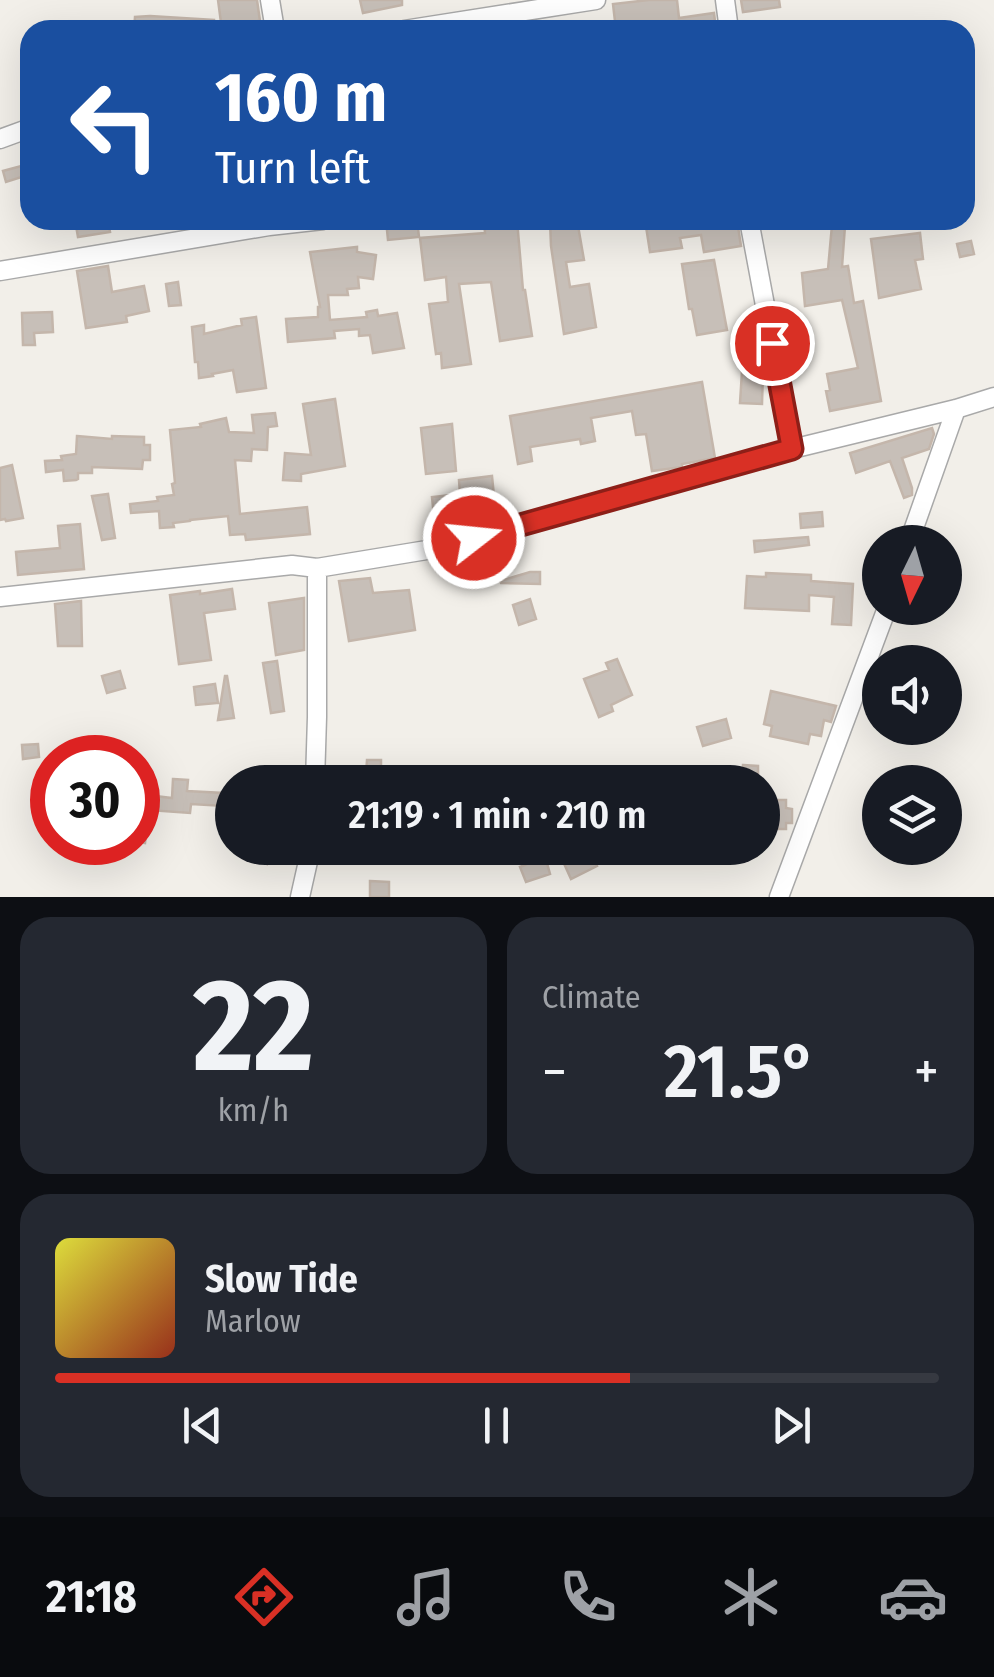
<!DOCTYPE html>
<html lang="en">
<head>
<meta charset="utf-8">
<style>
	:root { --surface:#171b24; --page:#242831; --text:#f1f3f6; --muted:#9ea1a6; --line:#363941; --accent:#d93025 }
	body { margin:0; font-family:"Fira Sans Condensed",sans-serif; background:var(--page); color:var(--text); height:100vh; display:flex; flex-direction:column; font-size:38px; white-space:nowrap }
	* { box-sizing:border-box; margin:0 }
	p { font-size:32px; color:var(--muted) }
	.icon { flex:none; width:55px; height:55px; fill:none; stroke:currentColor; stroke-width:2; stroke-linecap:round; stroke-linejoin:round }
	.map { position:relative; height:897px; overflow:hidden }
	.drawer { display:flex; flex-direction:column; gap:20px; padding:20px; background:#0d0f14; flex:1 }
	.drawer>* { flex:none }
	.banner { position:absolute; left:20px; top:20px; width:955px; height:210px; border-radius:30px; box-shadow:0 10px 40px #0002; background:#1a4fa0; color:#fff; overflow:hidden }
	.needle { width:65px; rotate:185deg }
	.buttons { position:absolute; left:862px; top:525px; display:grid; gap:20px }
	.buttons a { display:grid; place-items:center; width:100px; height:100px; border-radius:50%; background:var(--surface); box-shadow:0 10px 40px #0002; font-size:50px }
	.speed { position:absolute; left:30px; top:735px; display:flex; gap:20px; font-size:50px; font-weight:700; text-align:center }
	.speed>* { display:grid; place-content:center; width:130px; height:130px; border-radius:50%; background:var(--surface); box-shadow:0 10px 40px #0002; line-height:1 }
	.speed .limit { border:15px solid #d22; background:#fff; color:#111 }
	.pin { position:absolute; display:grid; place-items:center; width:85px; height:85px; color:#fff; margin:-42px; border:5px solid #fff; border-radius:50%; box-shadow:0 2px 10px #0007 }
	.me { position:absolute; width:110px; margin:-55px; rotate:74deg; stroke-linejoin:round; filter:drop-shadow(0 0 8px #0008) }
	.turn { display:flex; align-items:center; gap:35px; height:210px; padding:0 30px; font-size:45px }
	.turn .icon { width:130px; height:130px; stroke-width:2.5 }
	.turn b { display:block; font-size:70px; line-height:85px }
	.big { font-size:75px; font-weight:600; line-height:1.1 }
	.drawer .card { flex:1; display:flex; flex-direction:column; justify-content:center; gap:15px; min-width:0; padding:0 35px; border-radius:30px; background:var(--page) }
	.drawer .dial { align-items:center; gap:0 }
	.dial b { font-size:130px; line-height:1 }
	.song { display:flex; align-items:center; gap:30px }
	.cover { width:120px; height:120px; border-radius:15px; background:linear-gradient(135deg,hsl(60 70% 55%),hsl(10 70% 35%)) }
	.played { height:10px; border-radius:5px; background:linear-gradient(90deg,var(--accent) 65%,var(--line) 65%) }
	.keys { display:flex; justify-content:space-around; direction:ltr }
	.heat { display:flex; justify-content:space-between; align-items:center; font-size:55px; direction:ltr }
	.drawer .tiles { flex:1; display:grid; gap:20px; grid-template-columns:1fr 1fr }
	.card:last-child { grid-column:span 2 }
	.trip { position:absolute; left:215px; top:765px; width:565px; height:100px; border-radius:50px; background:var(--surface); box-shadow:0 10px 40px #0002; font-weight:600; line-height:100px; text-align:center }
	.tab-bar { display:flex; height:160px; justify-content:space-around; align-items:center; background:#090b0e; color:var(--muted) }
	.tab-bar .icon { width:70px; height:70px }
	.tab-bar .active { color:var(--accent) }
	.tab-bar b { font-size:45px; color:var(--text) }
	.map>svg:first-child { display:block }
</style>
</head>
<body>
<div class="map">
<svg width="994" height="897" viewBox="0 0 994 897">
	<rect width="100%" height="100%" fill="#f2efe9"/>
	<path fill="#c7bfb8" stroke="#c4b6ab" stroke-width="2.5" d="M 218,0 L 257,0 L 260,21 L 258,21 L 256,30 L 222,30 Z
		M 360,0 L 402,0 L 402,5 L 363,13 Z
		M 649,0 L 677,0 L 679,18 L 714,13 L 716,30 L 616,30 L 613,4 Z
		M 741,0 L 779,0 L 780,7 L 743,12 Z
		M 150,16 L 214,20 L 214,30 L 134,30 L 135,17 Z
		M 25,165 L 28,175 L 6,182 L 3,171 Z
		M 75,220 L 108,220 L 110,232 L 78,237 Z
		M 386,220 L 417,220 L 419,237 L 388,240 Z
		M 484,220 L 517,220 L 523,290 L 525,290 L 532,336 L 500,341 L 491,282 L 459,284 L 471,364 L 442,368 L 441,353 L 436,354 L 429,304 L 448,302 L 446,277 L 425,280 L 420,238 L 485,233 Z
		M 550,220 L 577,220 L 584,260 L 566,262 L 570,287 L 589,284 L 596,327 L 564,334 L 551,246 Z
		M 645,220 L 737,220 L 741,246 L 704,252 L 701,235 L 680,238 L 682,248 L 650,252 Z
		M 832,225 L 845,226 L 842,267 L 848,266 L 854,303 L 863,301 L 881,401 L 830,411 L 826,391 L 830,390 L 827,374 L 858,368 L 842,300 L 805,306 L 802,273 L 828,269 Z
		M 920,233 L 923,259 L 915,260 L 921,289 L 879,298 L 871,239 Z
		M 971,241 L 974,254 L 960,257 L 957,244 Z
		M 357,247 L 357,252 L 376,255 L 373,279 L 358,277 L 359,288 L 347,289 L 348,295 L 328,295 L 330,320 L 367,317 L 366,312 L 377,310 L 378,316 L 397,313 L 404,348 L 373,353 L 370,335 L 359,336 L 359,329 L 334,331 L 335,338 L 288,342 L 286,319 L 318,317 L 318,307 L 320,307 L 310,252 Z
		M 714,260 L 727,330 L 697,335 L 692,309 L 689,309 L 682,264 Z
		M 108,266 L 112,292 L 144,286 L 149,311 L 126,316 L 127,322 L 86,328 L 77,271 Z
		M 178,282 L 181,305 L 169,306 L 166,284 Z
		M 52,312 L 53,332 L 34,333 L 35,345 L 23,345 L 22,313 Z
		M 256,317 L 266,388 L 237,392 L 233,370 L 212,374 L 213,376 L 199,378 L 198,362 L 195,362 L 192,327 L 204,325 L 204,334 L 242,325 L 241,319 Z
		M 742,371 L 763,372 L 762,404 L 740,403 Z
		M 702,382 L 715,458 L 682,464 L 682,467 L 652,471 L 646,434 L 636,435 L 632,411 L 591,418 L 595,441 L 581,444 L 580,439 L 530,447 L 532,461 L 518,464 L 510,416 Z
		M 335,399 L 345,466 L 301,474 L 301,481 L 283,480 L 285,453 L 311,455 L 303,404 Z
		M 275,413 L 277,426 L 268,427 L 267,450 L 252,449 L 251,461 L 235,460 L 240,514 L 307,507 L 310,534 L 246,540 L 245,534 L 230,535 L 228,516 L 190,520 L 190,521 L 173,523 L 174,527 L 160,528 L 159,511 L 131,513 L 130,504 L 158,501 L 157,497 L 174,495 L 172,484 L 175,483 L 170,430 L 201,427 L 200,424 L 226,418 L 229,432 L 254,433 L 252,415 Z
		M 452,424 L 456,471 L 426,474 L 421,428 Z
		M 932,428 L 934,434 L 929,449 L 902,458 L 912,488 L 912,495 L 904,498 L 890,461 L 856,473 L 850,453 Z
		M 77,436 L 112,439 L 112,436 L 144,437 L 144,445 L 150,445 L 150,460 L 143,460 L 142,469 L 92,467 L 92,473 L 78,473 L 78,479 L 76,480 L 64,481 L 63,470 L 46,472 L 45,461 L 62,460 L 61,456 L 76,454 Z
		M 12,465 L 23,518 L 6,521 L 5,519 L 0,520 L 0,468 Z
		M 492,476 L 496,516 L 453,520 L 454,525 L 435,527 L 432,497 L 460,494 L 459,480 Z
		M 108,494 L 115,538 L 102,540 L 92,496 Z
		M 822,512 L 823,526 L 801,528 L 800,514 Z
		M 80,524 L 84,569 L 18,575 L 16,552 L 60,548 L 58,526 Z
		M 808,537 L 809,545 L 755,552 L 754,541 Z
		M 530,572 L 540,572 L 540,584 L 501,583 L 500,581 Z
		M 766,573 L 811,575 L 811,581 L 853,584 L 851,625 L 832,624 L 834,597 L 809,595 L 809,611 L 745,608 L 747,576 L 766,577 Z
		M 370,578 L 373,593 L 409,590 L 415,630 L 349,641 L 339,581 Z
		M 232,589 L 235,609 L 204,613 L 211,660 L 179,664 L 170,595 L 200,591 L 200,594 Z
		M 304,598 L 304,650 L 276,655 L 269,603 Z
		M 530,599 L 536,619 L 519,625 L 513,605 Z
		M 81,601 L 82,646 L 58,646 L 55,604 Z
		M 617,659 L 632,695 L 611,705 L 613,711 L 599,717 L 584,679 L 609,670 L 606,663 Z
		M 277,661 L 284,711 L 271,713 L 263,663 Z
		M 120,671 L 125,688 L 107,693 L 102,676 Z
		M 225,676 L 227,676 L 234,718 L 218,720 Z
		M 215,684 L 218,703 L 196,705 L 194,687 Z
		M 771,691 L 836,706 L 831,722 L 824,720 L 821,736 L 810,734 L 808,744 L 770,736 L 772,726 L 764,724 Z
		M 726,719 L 731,738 L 703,746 L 697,727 Z
		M 38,744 L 39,757 L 23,759 L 22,745 Z
		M 367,760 L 381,760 L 381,775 L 366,774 Z
		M 743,765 L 758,766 L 758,782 L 742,782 Z
		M 173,779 L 188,780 L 187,791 L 224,793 L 224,806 L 191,804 L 190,813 L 149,810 L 145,843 L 138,842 L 138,794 L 172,798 Z
		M 770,800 L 786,800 L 786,808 L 792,809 L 792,823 L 786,823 L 786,829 L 771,829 Z
		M 233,848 L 262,848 L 272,852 L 267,864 Z
		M 573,853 L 578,862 L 592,856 L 597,866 L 571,879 L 562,859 Z
		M 545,856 L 550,874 L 526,882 L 520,867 Z
		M 370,881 L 389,882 L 389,897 L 370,897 Z"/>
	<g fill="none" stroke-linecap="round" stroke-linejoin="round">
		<defs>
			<path id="minor" d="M 270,0 L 275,30
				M 725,0 L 729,30
				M 404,30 L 596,0
				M 0,139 L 30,128
				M 749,220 L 792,449
				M 0,271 L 269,226 L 323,220
				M 909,542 L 956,409
				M 0,597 L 292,565 L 317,568 L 439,548 L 792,449 L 956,409 L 994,397
				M 315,782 L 317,717 L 317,568
				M 300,897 L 311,848
				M 779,897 L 887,608"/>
		</defs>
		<use href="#minor" stroke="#a9a9a9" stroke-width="21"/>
		<use href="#minor" stroke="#fff" stroke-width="18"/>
	</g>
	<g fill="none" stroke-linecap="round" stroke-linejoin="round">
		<defs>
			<path id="route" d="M 474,538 L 792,449 L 772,343"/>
		</defs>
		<use href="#route" stroke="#8d1f18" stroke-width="25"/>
		<use href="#route" stroke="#d93025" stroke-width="18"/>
	</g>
</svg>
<div class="buttons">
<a><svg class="needle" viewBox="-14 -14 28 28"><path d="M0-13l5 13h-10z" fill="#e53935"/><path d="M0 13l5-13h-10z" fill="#9ea1a6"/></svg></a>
<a><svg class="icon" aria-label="sound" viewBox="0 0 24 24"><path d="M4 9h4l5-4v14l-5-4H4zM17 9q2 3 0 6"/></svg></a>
<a><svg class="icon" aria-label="layers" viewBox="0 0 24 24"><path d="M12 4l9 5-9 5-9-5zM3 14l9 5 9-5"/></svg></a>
</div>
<div class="speed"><div class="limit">30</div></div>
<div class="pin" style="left:772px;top:343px;background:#d93025"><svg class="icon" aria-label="arrive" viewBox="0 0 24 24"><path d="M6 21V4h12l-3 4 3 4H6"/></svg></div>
<svg class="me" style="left:474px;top:538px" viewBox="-20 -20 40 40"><circle r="17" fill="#d93025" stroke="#fff" stroke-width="3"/><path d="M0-11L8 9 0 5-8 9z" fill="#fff"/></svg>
<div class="trip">21:19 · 1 min · 210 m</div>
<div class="banner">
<div class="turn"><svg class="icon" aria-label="left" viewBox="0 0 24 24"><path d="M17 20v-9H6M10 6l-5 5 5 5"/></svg><div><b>160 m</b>Turn left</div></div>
</div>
</div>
<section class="drawer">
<div class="tiles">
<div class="card dial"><b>22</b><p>km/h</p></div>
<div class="card"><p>Climate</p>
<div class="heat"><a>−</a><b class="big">21.5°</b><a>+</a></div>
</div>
<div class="card">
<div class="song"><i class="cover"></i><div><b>Slow Tide</b><p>Marlow</p></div></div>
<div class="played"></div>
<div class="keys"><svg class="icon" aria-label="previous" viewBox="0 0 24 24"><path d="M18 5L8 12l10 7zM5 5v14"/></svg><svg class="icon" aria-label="pause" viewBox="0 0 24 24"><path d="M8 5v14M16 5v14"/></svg><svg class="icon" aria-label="next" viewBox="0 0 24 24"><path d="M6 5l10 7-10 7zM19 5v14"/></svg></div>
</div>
</div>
</section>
<nav class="tab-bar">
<b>21:18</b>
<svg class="icon active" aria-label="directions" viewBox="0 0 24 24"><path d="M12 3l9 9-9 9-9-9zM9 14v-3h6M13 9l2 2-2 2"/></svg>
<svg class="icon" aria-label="music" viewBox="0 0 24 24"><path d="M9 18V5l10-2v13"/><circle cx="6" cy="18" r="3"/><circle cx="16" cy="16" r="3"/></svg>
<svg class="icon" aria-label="phone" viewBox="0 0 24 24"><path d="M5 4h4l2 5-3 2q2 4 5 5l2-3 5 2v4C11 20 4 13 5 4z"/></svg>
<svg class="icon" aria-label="climate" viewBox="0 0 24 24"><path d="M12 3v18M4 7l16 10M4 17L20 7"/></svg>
<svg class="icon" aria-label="car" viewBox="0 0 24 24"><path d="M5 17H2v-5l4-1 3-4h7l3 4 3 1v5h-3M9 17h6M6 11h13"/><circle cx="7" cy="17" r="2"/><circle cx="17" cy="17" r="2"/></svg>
</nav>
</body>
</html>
